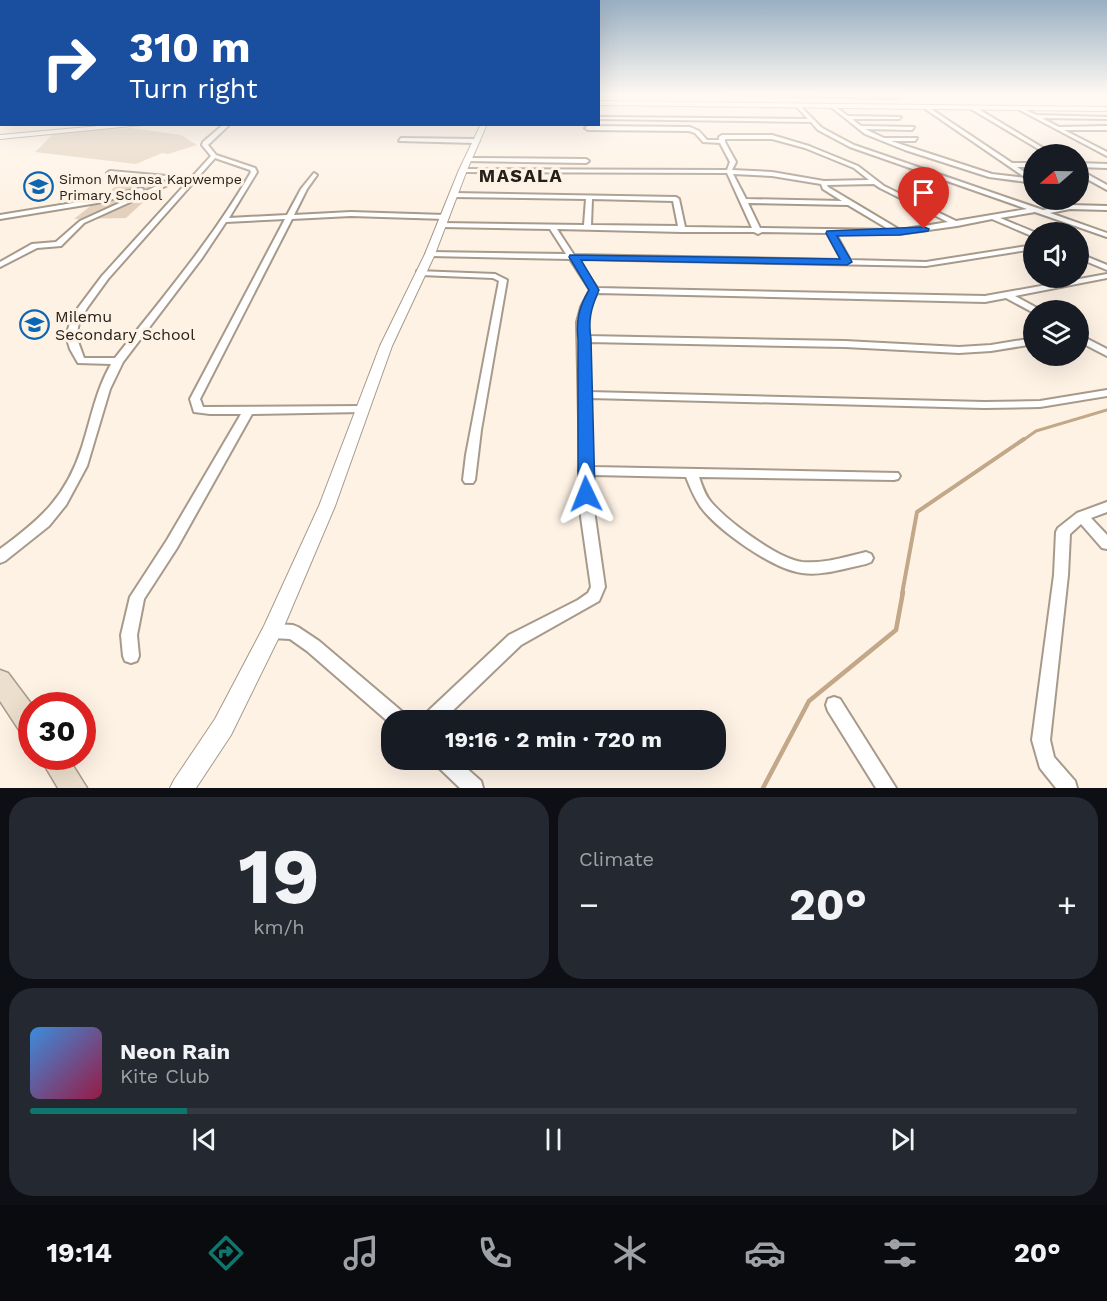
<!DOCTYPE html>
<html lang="en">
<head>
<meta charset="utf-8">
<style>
	:root { --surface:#171b24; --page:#242831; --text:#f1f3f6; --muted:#9ea1a6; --line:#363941; --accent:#0f766e }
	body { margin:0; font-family:"Work Sans",sans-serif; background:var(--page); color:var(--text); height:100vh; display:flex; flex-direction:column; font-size:22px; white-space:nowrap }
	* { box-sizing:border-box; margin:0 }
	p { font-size:20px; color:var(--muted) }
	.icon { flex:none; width:33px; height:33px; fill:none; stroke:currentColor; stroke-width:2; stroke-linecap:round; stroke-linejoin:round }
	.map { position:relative; height:788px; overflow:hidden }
	.panel { display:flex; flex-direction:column; gap:9px; padding:9px; background:#0d0f14; flex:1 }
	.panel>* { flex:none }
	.guide { position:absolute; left:0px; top:0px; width:600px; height:126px; box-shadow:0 6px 24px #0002; background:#1a4fa0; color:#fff; overflow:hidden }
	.needle { width:39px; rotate:250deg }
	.tools { position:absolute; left:1023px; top:144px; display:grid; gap:12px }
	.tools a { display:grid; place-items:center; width:66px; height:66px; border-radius:50%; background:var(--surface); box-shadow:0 6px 24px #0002; font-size:30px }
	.speed { position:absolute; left:18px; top:692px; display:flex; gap:12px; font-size:30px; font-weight:700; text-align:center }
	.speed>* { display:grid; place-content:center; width:78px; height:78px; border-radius:50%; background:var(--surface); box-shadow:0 6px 24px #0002; line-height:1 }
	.speed .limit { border:9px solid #d22; background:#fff; color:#111 }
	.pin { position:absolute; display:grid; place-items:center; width:51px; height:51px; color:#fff; margin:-62px -26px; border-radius:50% 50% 50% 0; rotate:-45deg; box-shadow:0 0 6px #0007 }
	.pin .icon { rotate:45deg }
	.me { position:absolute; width:66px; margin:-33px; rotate:358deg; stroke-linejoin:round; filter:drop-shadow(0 0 4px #0008) }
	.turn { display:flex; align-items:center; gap:21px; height:126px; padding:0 30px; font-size:27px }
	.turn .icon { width:78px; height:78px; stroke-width:2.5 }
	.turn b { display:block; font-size:42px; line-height:51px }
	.big { font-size:45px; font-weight:700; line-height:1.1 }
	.panel .card { flex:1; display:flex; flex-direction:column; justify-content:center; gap:9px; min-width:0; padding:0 21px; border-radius:24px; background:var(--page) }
	.panel .dial { align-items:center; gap:0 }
	.dial b { font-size:78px; line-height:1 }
	.song { display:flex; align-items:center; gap:18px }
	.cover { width:72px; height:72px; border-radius:9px; background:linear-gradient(135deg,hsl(210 70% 55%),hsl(340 70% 35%)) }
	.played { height:6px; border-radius:3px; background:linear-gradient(90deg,var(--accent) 15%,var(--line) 15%) }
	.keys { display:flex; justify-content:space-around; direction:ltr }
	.heat { display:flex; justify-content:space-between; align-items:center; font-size:33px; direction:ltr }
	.panel .tiles { flex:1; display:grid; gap:9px; grid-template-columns:1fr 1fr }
	.card:last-child { grid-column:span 2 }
	.trip { position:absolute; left:381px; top:710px; width:345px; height:60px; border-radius:24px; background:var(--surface); box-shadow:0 6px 24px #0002; font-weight:700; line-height:60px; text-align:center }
	.menu { display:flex; height:96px; justify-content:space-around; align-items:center; background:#090b0e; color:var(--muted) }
	.menu .icon { width:42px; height:42px }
	.menu .current { color:var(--accent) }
	.menu b { font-size:27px; color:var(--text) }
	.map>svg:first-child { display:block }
</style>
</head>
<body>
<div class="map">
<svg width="1107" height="788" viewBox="0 0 1107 788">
	<rect width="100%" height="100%" fill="#fef2e5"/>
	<path fill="#e3d1bd" d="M 130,128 L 181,135 L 197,145 L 168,154 L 162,153 L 136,164 L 35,152 L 54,133 Z
		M 162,185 L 126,218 L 74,219 L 116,186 Z"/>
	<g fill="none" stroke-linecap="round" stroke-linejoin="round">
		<path stroke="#c2a788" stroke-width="3" d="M 1022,441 L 1036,431 L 1107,410"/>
		<path stroke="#c2a788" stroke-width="4" d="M 902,594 L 917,512 L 1024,439"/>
		<path stroke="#c2a788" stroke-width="4.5" d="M 763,788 L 809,701 L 896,630 L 903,592"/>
		<defs>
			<path id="minor" d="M 727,95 L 901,97 L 899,98 Z
				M 0,101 L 2,101 L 2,103 L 0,103 Z
				M 794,104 L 798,104 L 822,128 L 854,145 L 1043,210 L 1070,205 L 1107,206 L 1107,210 L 1070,209 L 1050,213 L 1107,233 L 1107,237 L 1035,212 L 1000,218 L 1034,232 L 1034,237 L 992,219 L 957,226 L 899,234 L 835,233 L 850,260 L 926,262 L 1034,245 L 1034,249 L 926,266 L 577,259 L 597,288 L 985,296 L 1107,274 L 1107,278 L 1015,296 L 1037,308 L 1038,310 L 1034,310 L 1034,313 L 1006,298 L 985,302 L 597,293 C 589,308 586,319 587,336 L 845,341 L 959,347 L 991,345 L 1034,338 L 1034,344 L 991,351 L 959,353 L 845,347 L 587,342 L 589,392 L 984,402 L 1040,401 L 1107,390 L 1107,396 L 1040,407 L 984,408 L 590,398 L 592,467 L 898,473 L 900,476 L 898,479 L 894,480 L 699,477 C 702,486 705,495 711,502 C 727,521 778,559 802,562 C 824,564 845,557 866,552 L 871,554 L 873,558 L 871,562 L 866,564 C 845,568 824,576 802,573 C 774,570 717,530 700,506 C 694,497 690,487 686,477 L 593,475 L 595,517 L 605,587 L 599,601 L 521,645 L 443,720 L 422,720 L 425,714 L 509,635 L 578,600 L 588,593 L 591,587 L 581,517 L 581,474 L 579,471 L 580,468 L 577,322 L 581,307 L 590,290 L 570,259 L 430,256 L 426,254 L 430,252 L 566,254 L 550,229 L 442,227 L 438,225 L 442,223 L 584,225 L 586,199 L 454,197 L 451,195 L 454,193 L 676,197 L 679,199 L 685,227 L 752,228 L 727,173 L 463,172 L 461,171 L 461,169 L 727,170 L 730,162 L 720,143 L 703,142 L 695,133 L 689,131 L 588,130 L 585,128 L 588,126 L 690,127 L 699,131 L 707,140 L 719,140 L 719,137 L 722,135 L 772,135 L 809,146 L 858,166 L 884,186 L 956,221 L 1027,209 L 850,147 L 818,130 L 811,122 L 598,119 L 598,117 L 808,119 ZM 725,139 L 772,139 L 805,148 L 854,168 L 869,180 L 824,181 L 772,172 L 732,170 L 736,162 L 725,142 ZM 733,174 L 772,176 L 821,184 L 823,189 L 842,201 L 746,199 ZM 874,184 L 880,188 L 948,222 L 900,230 L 828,187 L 827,185 ZM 592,199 L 673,201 L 678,226 L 591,225 ZM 748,203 L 848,205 L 890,230 L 760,228 ZM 557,229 L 682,232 L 754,232 L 758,234 L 762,232 L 827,233 L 842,260 L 574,255 Z
				M 833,105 L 848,116 L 901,117 L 899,119 L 852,119 L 861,126 L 914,127 L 912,130 L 865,129 L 884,138 L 917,138 L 915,141 L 891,141 L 992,174 L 1026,178 L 924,108 L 928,107 L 1012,163 L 1034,163 L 1034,167 L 1017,167 L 1034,178 L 1034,183 L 989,177 L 905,150 L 865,134 L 831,107 Z
				M 971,107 L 975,107 L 1053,154 L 1047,154 L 971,109 Z
				M 1018,107 L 1037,115 L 1107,117 L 1107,119 L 1042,118 L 1059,127 L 1107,126 L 1107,130 L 1064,130 L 1107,152 L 1107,156 L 1018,109 Z
				M 224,124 L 230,124 L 208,145 L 216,155 L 255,168 L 257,172 L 229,218 L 287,215 L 301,189 L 314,173 L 317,175 L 307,189 L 294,215 L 351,212 L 445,215 L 448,217 L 445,219 L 351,216 L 292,219 L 200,399 L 203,407 L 363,406 L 368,409 L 363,412 L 252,414 L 177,548 L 144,599 L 137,635 L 139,656 L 137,661 L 131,663 L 125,661 L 123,656 L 121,635 L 130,597 L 167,540 L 241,414 L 210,414 L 194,412 L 190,399 L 285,219 L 226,222 L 202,258 L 123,362 L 110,389 L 87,466 L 66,505 L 49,526 L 5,561 L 0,563 L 0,549 C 41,519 66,497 82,447 C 91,419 96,390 111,364 L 78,363 L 70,349 L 66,336 L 70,323 L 78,308 L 102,276 L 211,156 L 202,145 L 203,142 ZM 215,158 L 250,170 L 251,172 C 213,239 162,298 115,358 L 84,358 L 76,336 L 79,323 L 87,308 L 108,279 Z
				M 401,138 L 476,139 L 479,141 L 476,143 L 399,141 Z
				M 468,158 L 586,159 L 589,161 L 586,163 L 466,161 L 466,159 Z
				M 1078,163 L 1107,164 L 1107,168 L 1078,167 Z
				M 1078,169 L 1107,185 L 1107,190 L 1078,174 Z
				M 110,171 L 178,177 L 181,179 L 84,223 L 61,246 L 37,248 L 0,267 L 0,262 L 32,244 L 56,242 L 80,221 L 170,180 L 108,174 L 107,173 Z
				M 141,188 L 143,189 L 143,191 L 97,203 L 0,219 L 0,215 L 97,199 Z
				M 1078,253 L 1107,265 L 1107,270 L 1078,258 Z
				M 417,271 L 495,274 L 507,280 L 481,430 L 475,480 L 473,483 L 465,483 L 463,480 L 466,455 L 499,281 L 493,278 L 420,275 L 417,275 Z
				M 1078,334 L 1107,349 L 1107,356 L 1078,341 Z
				M 1107,502 L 1107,512 L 1091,518 L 1107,535 L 1107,549 L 1102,548 L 1081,524 L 1070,534 L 1068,575 L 1050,740 L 1054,757 L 1075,781 L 1077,788 L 1056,788 L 1040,768 L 1032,740 L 1054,575 L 1056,532 L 1058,528 L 1077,513 Z
				M 272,624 L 293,625 L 298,627 L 319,641 L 405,714 L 408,720 L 392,720 L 392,725 L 307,651 L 290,639 L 272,638 L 267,636 L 264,631 L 267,626 Z
				M 834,697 L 840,699 L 896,788 L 876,788 L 828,711 L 826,705 L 828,699 Z
				M 433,759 L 456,759 L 481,781 L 483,788 L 460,788 L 436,765 Z"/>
			<path id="tertiary" d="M 598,101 L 1107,107 L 1107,111 L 598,105 Z
				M 121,124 L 152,124 L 0,139 L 0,135 Z
				M 481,124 L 487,124 L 467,170 L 435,254 L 392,346 L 335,506 L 282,631 L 231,735 L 196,788 L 170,788 L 174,780 L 215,719 L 264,626 L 319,506 L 380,346 L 425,254 L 459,170 Z"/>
			<path id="secondary" d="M 0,670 L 8,673 L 32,705 L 32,739 L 23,736 L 0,701 Z
				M 39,756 L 67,756 L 87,788 L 58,788 Z"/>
		</defs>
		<use href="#minor" stroke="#a79a8b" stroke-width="4"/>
		<use href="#tertiary" stroke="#a79a8b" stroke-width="2"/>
		<use href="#secondary" stroke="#a79a8b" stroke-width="3"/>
		<use href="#minor" fill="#fff" fill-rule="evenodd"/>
		<use href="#tertiary" fill="#fff" fill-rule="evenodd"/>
		<use href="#secondary" fill="#eddfcd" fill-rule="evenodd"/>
	</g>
	<linearGradient id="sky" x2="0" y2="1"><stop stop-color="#99afc2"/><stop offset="0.46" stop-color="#fff9f3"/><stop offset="1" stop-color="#fff9f3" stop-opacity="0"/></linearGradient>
	<rect width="1107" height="205" fill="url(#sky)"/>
	<path fill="#1a73e8" stroke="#114b97" stroke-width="1.5" d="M 924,227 L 929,229 L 928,231 L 899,235 L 837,236 L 852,262 L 847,265 L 581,260 L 599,290 C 591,308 588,320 591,339 L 595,494 L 592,498 L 581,498 L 578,494 L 578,339 C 576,320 579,307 589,290 L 569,257 L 570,255 L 840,259 L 826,233 L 827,231 Z"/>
	<defs>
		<symbol id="school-ring" viewBox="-11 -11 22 22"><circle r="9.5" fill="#fef2e5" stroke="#0b66b3" stroke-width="1.5"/><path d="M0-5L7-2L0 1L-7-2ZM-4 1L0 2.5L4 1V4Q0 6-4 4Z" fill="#0b66b3"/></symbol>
	</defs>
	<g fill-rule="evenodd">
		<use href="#school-ring" x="22" y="170" width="33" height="33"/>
		<use href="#school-ring" x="18" y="308" width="33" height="33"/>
	</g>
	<g text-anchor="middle" stroke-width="6" stroke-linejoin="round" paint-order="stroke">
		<g font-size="14" fill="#25201a" stroke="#fef2e5" text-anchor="start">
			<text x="59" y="184">Simon Mwansa Kapwempe<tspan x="59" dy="16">Primary School</tspan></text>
		</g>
		<g font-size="16" fill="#25201a" stroke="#fef2e5" text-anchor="start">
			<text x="55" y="322">Milemu<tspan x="55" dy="18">Secondary School</tspan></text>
		</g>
		<g font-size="18" font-weight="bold" letter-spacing="1.5" fill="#25201a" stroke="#fef2e5">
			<text x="521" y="182">MASALA</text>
		</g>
	</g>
</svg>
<div class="tools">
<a><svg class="needle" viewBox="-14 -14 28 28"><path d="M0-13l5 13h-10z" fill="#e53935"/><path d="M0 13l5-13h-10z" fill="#9ea1a6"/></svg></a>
<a><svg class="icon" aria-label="sound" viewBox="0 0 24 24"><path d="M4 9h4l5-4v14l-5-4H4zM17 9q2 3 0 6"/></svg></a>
<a><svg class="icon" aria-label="layers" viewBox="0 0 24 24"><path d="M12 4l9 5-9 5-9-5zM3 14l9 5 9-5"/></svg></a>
</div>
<div class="speed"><div class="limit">30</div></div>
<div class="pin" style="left:924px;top:229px;background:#d93025"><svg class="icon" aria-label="arrive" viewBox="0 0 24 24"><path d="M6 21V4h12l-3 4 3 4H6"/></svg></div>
<svg class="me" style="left:586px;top:494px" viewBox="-20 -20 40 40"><path d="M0-17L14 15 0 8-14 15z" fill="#1a73e8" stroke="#fff" stroke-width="4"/></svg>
<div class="trip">19:16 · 2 min · 720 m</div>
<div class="guide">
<div class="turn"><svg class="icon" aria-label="right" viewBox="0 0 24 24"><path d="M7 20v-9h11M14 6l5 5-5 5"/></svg><div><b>310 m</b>Turn right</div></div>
</div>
</div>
<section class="panel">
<div class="tiles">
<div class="card dial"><b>19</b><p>km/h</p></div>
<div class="card"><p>Climate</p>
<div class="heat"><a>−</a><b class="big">20°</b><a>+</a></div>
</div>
<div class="card">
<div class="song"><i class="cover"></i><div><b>Neon Rain</b><p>Kite Club</p></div></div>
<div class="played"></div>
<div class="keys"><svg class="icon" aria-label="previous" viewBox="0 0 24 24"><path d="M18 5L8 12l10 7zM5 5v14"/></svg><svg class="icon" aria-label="pause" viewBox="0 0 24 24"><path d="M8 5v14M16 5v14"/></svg><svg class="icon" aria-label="next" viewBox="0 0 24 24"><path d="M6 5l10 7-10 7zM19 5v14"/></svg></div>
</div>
</div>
</section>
<nav class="menu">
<b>19:14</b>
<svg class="icon current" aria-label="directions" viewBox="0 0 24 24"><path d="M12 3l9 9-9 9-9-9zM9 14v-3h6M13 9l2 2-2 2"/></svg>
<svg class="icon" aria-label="music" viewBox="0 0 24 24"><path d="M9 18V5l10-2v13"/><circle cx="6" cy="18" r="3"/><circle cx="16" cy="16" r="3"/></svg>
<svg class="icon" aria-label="phone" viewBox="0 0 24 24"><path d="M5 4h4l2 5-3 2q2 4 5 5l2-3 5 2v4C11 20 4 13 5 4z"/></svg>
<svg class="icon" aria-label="climate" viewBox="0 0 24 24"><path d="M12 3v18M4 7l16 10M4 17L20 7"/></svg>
<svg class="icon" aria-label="car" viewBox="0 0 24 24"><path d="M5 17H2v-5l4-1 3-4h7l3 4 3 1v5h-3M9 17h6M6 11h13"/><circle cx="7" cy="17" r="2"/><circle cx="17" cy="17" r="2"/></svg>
<svg class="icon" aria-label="filters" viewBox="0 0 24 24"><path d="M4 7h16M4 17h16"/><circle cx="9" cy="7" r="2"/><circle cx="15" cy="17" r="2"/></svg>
<b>20°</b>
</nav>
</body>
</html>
